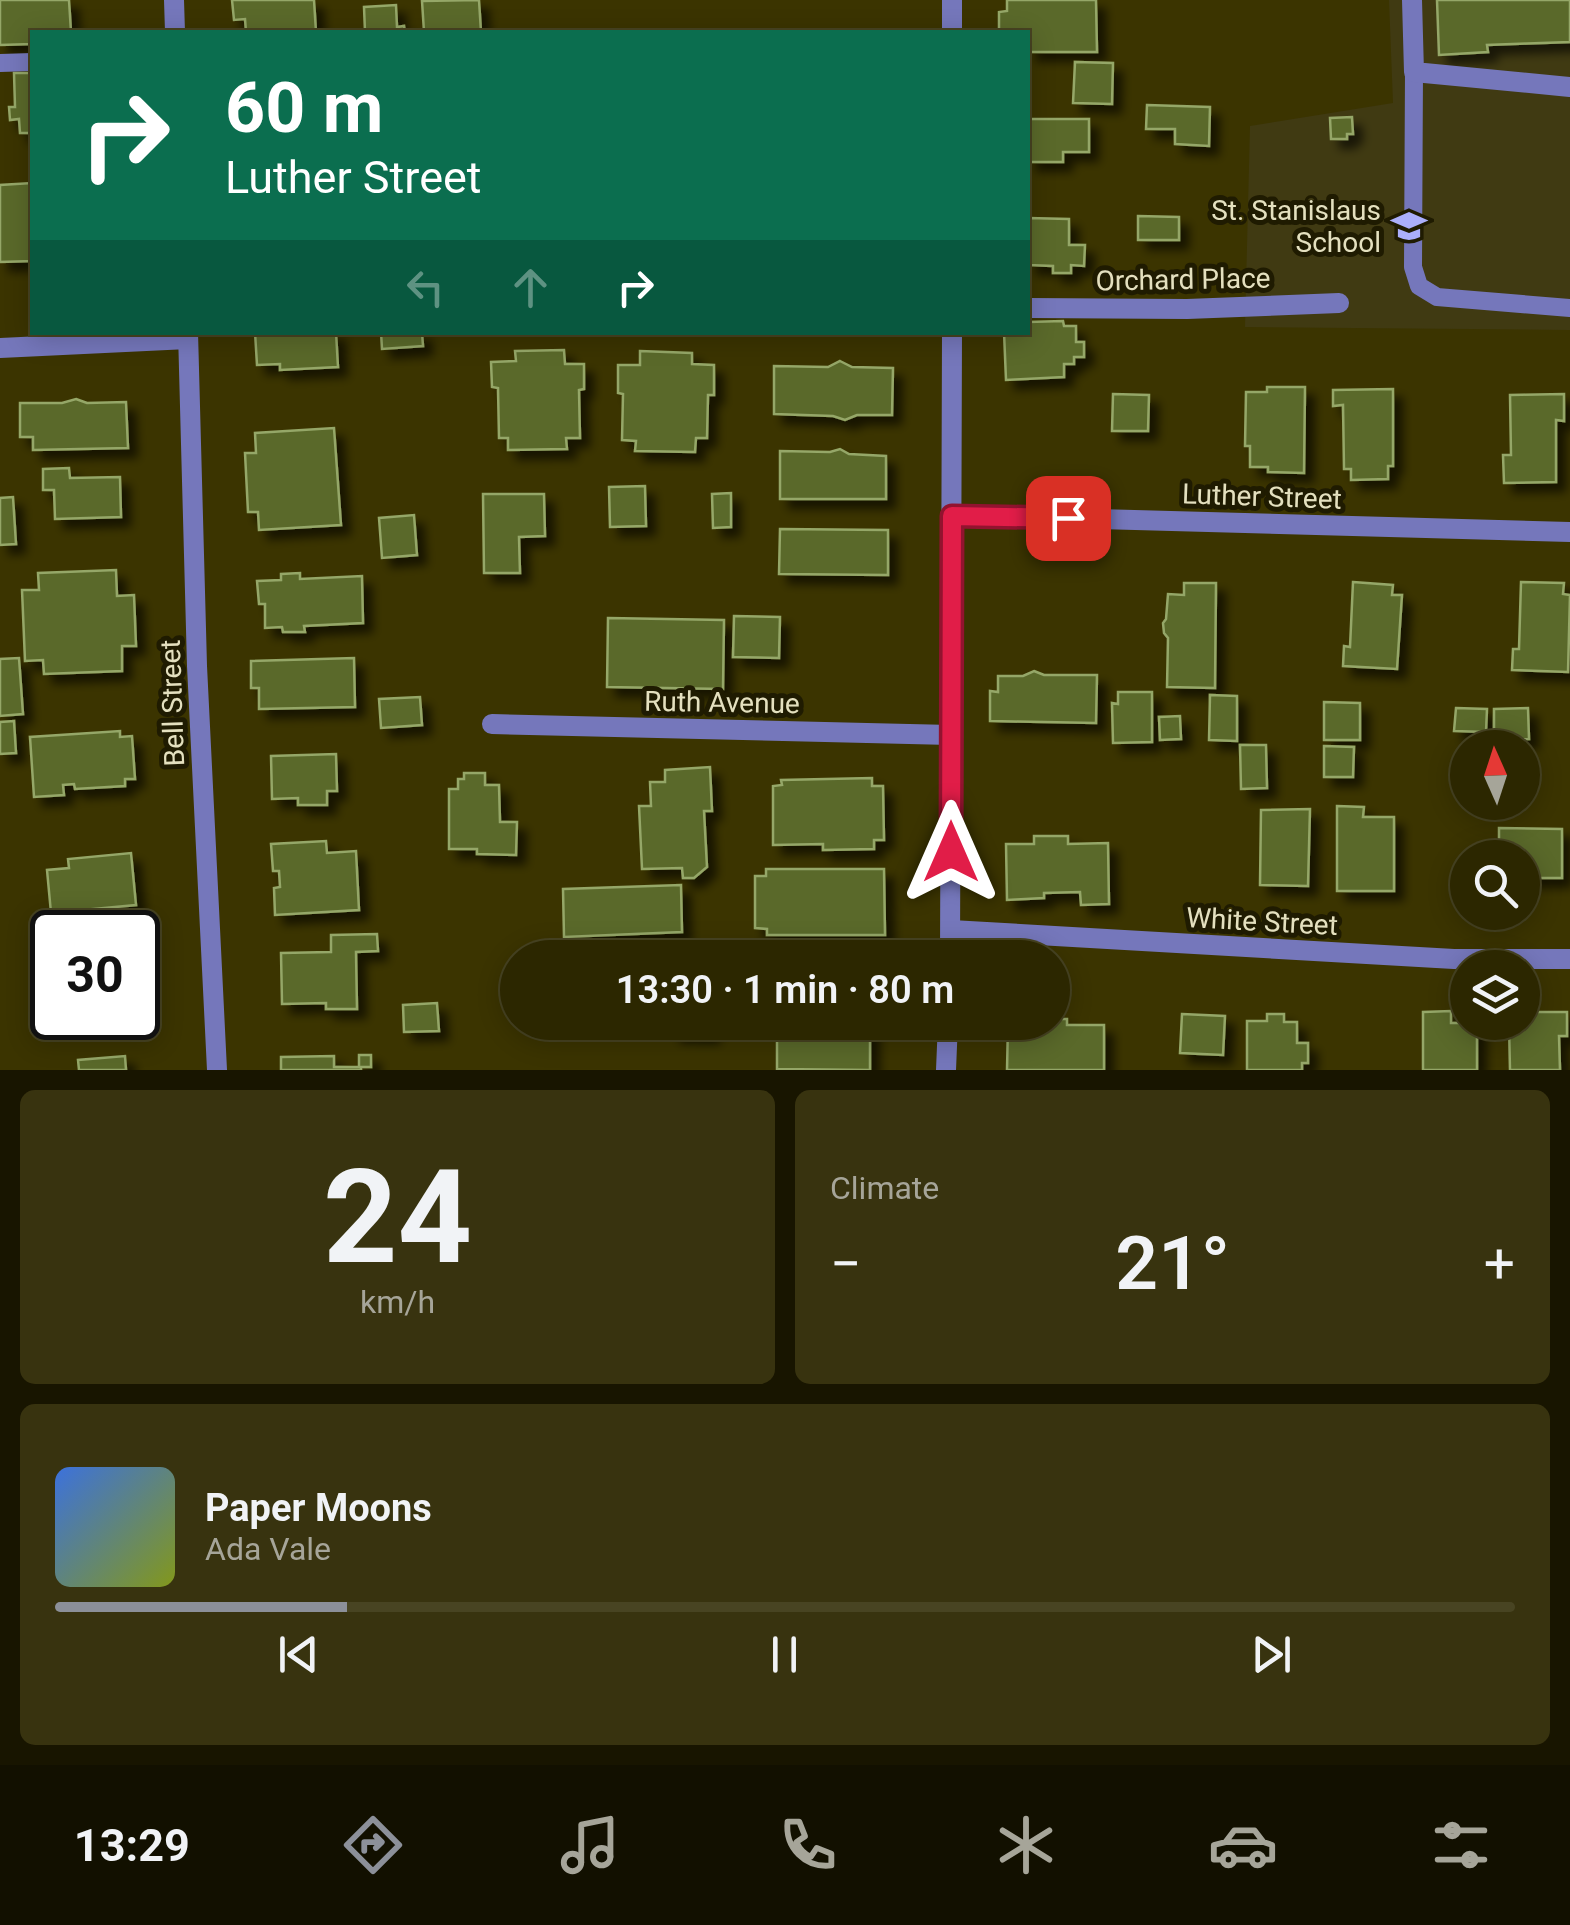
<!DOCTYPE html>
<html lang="en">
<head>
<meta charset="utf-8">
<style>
	:root { --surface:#2c2700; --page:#38330f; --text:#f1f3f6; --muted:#a6a599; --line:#484422; --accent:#8c9099 }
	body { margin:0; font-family:Roboto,sans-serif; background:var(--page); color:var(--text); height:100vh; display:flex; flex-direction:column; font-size:38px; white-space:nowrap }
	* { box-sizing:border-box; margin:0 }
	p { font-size:32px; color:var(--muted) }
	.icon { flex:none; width:55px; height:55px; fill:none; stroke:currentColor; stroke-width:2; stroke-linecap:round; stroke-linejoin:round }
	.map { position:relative; height:1070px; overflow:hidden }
	.side { display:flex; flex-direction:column; gap:20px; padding:20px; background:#181500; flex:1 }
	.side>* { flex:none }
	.top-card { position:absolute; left:30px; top:30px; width:1000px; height:305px; border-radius:0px; box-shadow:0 5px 25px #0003,0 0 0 2px var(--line); background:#0b6e4f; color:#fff; overflow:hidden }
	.needle { width:65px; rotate:357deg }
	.buttons { position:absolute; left:1450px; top:730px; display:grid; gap:20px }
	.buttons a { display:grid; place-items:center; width:90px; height:90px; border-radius:50%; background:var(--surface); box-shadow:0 5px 25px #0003,0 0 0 2px var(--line); font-size:50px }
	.speed { position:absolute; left:30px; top:910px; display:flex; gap:20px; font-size:50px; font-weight:700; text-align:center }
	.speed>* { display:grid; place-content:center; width:130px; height:130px; border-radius:50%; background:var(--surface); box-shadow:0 5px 25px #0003,0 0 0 2px var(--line); line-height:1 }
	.speed .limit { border:5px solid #111; border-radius:15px; background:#fff; color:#111 }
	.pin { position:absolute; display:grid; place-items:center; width:85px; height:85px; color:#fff; margin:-42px; border-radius:20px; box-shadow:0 5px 15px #0006 }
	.me { position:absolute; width:110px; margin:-55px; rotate:0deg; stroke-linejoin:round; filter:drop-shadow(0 0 8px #0008) }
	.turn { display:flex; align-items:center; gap:35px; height:210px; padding:0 30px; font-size:45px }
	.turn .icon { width:130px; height:130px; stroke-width:2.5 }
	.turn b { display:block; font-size:70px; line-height:85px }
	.lanes { display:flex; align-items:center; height:95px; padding:0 30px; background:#0003; justify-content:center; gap:50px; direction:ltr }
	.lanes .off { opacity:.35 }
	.big { font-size:75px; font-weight:600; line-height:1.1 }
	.side .widget { flex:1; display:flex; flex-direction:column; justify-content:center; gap:15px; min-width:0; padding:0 35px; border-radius:15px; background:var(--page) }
	.side .dial { align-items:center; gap:0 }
	.dial b { font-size:130px; line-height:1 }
	.song { display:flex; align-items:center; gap:30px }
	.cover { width:120px; height:120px; border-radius:15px; background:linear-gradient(135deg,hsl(220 70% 55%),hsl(70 70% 35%)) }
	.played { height:10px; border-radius:5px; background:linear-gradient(90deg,var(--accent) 20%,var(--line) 20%) }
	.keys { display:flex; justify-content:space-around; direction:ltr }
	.heat { display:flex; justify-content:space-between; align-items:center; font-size:55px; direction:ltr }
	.side .tiles { flex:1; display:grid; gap:20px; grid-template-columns:1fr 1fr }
	.widget:last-child { grid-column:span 2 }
	.trip { position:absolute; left:500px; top:940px; width:570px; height:100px; border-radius:50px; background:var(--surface); box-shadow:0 5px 25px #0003,0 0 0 2px var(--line); font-weight:600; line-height:100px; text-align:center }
	.dock { display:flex; height:160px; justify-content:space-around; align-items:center; background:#121000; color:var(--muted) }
	.dock .icon { width:70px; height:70px }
	.dock .active { color:var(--accent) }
	.dock b { font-size:45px; color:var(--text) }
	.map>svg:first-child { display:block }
</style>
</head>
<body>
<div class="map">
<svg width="1570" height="1070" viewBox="0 0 1570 1070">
	<defs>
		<filter id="shadow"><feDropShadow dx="9" dy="9" stdDeviation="5" flood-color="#0009"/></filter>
	</defs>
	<rect width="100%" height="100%" fill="#3b3400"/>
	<path fill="#403a12" d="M 1389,0 L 1570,0 L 1570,330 L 1245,327 L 1250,126 L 1393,103 Z"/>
	<path fill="#5a692c" stroke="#95a768" stroke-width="2.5" filter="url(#shadow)" d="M 0,0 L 69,0 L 71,32 L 32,32 L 32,44 L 0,45 Z
		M 232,0 L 314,0 L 316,32 L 246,32 L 245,19 L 234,20 Z
		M 479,0 L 481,32 L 424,32 L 422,1 Z
		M 1007,0 L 1096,0 L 1097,52 L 1028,52 L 1028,32 L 999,32 L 999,12 L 1007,11 Z
		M 1437,0 L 1570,0 L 1570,42 L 1487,45 L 1488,52 L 1439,55 Z
		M 396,5 L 397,27 L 404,26 L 405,32 L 365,32 L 364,7 Z
		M 1075,62 L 1113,63 L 1112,104 L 1073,103 Z
		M 14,73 L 32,73 L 32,133 L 20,133 L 19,119 L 10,120 L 9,107 L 15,107 Z
		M 1147,105 L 1210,107 L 1209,146 L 1175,144 L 1175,129 L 1146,129 Z
		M 1352,117 L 1353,134 L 1347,134 L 1347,139 L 1331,139 L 1330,118 Z
		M 1028,119 L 1089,119 L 1089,152 L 1063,152 L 1063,162 L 1028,162 Z
		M 32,183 L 32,261 L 0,262 L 0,185 Z
		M 1138,216 L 1179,217 L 1179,240 L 1138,240 Z
		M 1028,218 L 1069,219 L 1069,245 L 1085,245 L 1084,266 L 1071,265 L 1071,273 L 1053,273 L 1053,266 L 1028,265 Z
		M 1063,321 L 1064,326 L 1076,326 L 1076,342 L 1084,342 L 1084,357 L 1074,357 L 1074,364 L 1064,364 L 1064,377 L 1006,380 L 1004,332 L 1028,332 L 1028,322 Z
		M 255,332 L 336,332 L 338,367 L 280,370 L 280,364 L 257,365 Z
		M 381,332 L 422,332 L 423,346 L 382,349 Z
		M 564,350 L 565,364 L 584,364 L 584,389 L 579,390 L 580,438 L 566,438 L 567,449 L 508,450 L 508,438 L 499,438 L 498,388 L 492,387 L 491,362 L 516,361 L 515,351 Z
		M 640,351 L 692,353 L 692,364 L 714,365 L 714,395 L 708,395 L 707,438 L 696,438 L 695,452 L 635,451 L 636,441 L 622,440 L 623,394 L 618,393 L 618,365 L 640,365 Z
		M 840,361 L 852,367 L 893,368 L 892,415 L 857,415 L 845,420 L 833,416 L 774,414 L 774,366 L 828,367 Z
		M 1267,387 L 1305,387 L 1304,473 L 1268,472 L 1268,467 L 1250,467 L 1250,446 L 1245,446 L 1246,392 L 1267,392 Z
		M 1393,389 L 1393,466 L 1388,466 L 1388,479 L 1351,480 L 1351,469 L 1344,469 L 1343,405 L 1333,406 L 1333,390 Z
		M 1113,394 L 1149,395 L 1148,431 L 1112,431 Z
		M 1564,394 L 1564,421 L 1556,420 L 1556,482 L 1504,483 L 1503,455 L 1511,455 L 1510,395 Z
		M 76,399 L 87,403 L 126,402 L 128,448 L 33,450 L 33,437 L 20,437 L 20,403 L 62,403 Z
		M 334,428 L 341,525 L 259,530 L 258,512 L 248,512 L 245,453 L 256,453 L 255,433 Z
		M 840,449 L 849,454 L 886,456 L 886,499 L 780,499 L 780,451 L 830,452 Z
		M 69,468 L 70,478 L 120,477 L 121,517 L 55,519 L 54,490 L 43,490 L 43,469 Z
		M 645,486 L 646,526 L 610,527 L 609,487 Z
		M 731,493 L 731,527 L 713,528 L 712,494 Z
		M 483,494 L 544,494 L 545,536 L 519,537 L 520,573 L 484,573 Z
		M 13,497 L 16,544 L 0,545 L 0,498 Z
		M 414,515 L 417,555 L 382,558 L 379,518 Z
		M 780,529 L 888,530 L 888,575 L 779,574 Z
		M 116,570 L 117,596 L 134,595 L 136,646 L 122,646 L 122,671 L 44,674 L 43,660 L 25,661 L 22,590 L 39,590 L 38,573 Z
		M 300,573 L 300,579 L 362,576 L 363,623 L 304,626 L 305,632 L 283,632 L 282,627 L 265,628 L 265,604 L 259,604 L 257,581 L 281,580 L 281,574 Z
		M 1353,582 L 1393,585 L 1392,595 L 1402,595 L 1397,669 L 1343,666 L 1344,646 L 1350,647 Z
		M 1521,582 L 1564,583 L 1563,594 L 1570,595 L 1568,672 L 1512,670 L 1513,649 L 1519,649 Z
		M 1184,583 L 1216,583 L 1215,688 L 1167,687 L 1168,638 L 1164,633 L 1163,623 L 1166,619 L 1168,594 L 1184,595 Z
		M 734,616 L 780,617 L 779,658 L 733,657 Z
		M 608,618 L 724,620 L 723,689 L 607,687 Z
		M 19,658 L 23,714 L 0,716 L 0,659 Z
		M 354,658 L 355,707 L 259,709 L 259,688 L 251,688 L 251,661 Z
		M 1034,671 L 1044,675 L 1097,675 L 1096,723 L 990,721 L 990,691 L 998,692 L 998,676 L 1023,676 Z
		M 1118,692 L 1152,692 L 1152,742 L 1113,743 L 1112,703 L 1118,704 Z
		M 1210,695 L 1237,696 L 1237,741 L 1209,740 Z
		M 420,697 L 422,725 L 381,728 L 379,699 Z
		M 1324,702 L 1360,703 L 1360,740 L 1324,740 Z
		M 1456,708 L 1487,709 L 1486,732 L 1454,731 Z
		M 1528,708 L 1529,739 L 1494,740 L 1494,709 Z
		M 1180,716 L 1181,739 L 1160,740 L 1159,717 Z
		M 14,721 L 16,753 L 0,754 L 0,722 Z
		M 120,731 L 120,737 L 132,736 L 135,779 L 125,779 L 125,786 L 75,789 L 74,784 L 63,785 L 64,795 L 34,797 L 30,737 Z
		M 1240,745 L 1266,745 L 1267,788 L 1241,789 Z
		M 1324,746 L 1354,747 L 1353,777 L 1324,777 Z
		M 336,754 L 337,791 L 327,791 L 327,805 L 298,805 L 298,798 L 272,799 L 271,756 Z
		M 710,767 L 712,811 L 704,811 L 707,867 L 694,878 L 683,878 L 682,868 L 642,869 L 639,806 L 651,806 L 650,782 L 665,782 L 665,770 Z
		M 464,773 L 485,773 L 485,785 L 499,785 L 500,822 L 517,822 L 516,855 L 477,854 L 477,849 L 449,849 L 449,789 L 458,789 L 458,779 L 464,779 Z
		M 872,778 L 872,786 L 883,786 L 884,840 L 874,840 L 874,849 L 823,850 L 823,844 L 773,845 L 773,786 L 782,785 L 781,780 Z
		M 1337,806 L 1364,807 L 1363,817 L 1394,817 L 1394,891 L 1337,891 Z
		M 1310,809 L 1308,886 L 1260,885 L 1261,810 Z
		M 1499,828 L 1562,829 L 1562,878 L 1522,878 L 1522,858 L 1499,858 Z
		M 1034,836 L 1068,836 L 1068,844 L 1108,843 L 1109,904 L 1081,905 L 1080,892 L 1044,893 L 1044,898 L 1007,900 L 1006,844 L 1034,844 Z
		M 326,841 L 327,853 L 356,851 L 359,910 L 275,915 L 274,888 L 280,887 L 279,871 L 273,871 L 271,844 Z
		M 131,853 L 136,905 L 51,913 L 47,870 L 69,868 L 68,859 Z
		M 766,869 L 884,869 L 885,935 L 767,935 L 767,929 L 755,928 L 755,876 L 766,876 Z
		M 681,885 L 682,932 L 564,937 L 563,889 Z
		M 377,934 L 378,951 L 356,952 L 357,1009 L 326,1009 L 326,1003 L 282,1004 L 281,953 L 331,952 L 331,935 Z
		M 882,951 L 882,958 L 779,958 L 779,953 Z
		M 139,972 L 140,1021 L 58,1023 L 57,1018 L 138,1018 Z
		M 437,1003 L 439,1031 L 404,1032 L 403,1005 Z
		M 1451,1011 L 1451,1023 L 1477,1023 L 1477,1070 L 1423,1070 L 1423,1012 Z
		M 1528,1012 L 1567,1012 L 1567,1036 L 1559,1036 L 1560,1070 L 1510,1070 L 1509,1025 L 1528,1025 Z
		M 1182,1014 L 1225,1016 L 1223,1055 L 1180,1053 Z
		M 1267,1014 L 1284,1014 L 1284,1022 L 1297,1022 L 1297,1043 L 1308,1043 L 1308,1063 L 1302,1063 L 1302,1070 L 1247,1070 L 1247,1021 L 1267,1021 Z
		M 1052,1019 L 1067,1019 L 1067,1025 L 1104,1025 L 1104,1070 L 1007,1070 L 1008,1024 L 1036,1024 L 1052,1022 Z
		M 673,1022 L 710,1022 L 710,1034 L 672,1033 Z
		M 787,1022 L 870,1025 L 870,1070 L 777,1069 L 777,1028 L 788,1028 Z
		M 359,1055 L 371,1055 L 371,1067 L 361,1067 L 361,1070 L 281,1070 L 281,1057 L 334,1056 L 334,1067 L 359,1067 Z
		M 125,1056 L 126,1070 L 79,1070 L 78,1060 Z"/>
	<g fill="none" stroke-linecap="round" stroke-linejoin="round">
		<path stroke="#7577bb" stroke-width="18" d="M 0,63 L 32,62
			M 1414,72 L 1413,267 L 1419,286 L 1437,297 L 1570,308"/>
		<path stroke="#7577bb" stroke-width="20" d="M 174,0 L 175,32
			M 952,0 L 952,32
			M 1412,0 L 1414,72 L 1570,87
			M 1028,308 L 1187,309 L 1339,303
			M 188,332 L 197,666 L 217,1070
			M 0,348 L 188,339
			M 952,515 L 1570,532
			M 492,724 L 951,735
			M 951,930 L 1454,959 L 1570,959
			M 950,958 L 952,332
			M 946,1070 L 948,1022"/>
	</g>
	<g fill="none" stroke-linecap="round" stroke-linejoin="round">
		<defs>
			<path id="route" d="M 951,852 L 952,516 L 1068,518"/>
		</defs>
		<use href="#route" stroke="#92132f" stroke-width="25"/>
		<use href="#route" stroke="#e11d48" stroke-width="18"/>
	</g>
	<defs>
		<symbol id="school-bare" viewBox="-9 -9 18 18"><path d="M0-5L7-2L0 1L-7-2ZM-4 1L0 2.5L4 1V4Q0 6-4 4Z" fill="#abaffb" stroke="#1f1b01" stroke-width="2.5" paint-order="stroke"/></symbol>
	</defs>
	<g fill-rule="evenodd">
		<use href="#school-bare" x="1384" y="201" width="50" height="50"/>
	</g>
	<g text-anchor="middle" stroke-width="10" stroke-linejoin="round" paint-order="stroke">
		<g font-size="28" fill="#e4e0bf" stroke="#1f1b01" text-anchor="end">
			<text x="1381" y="220">St. Stanislaus<tspan x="1381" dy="32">School</tspan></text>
		</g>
		<g font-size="28" fill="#e4e0bf" stroke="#1f1b01">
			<text transform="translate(1183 279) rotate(-1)" y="10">Orchard Place</text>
			<text transform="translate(1262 496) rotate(2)" y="10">Luther Street</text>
			<text transform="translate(722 702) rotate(1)" y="10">Ruth Avenue</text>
			<text transform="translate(172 703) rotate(-92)" y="10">Bell Street</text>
			<text transform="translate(1262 921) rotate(3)" y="10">White Street</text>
		</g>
	</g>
</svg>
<div class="buttons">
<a><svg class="needle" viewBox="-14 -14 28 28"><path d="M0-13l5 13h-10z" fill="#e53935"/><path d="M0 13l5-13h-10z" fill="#a6a599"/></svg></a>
<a><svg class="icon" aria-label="search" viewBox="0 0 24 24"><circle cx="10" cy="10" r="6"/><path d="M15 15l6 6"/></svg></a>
<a><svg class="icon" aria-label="layers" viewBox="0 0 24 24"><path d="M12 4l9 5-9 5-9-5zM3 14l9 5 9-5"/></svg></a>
</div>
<div class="speed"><div class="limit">30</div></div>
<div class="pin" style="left:1068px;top:518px;background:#d93025"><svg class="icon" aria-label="arrive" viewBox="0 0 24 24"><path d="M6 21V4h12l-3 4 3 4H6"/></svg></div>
<svg class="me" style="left:951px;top:852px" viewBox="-20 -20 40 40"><path d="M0-17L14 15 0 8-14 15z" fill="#e11d48" stroke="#fff" stroke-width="4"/></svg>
<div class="trip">13:30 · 1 min · 80 m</div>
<div class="top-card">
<div class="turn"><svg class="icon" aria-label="right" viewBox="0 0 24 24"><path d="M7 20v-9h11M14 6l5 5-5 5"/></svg><div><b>60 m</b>Luther Street</div></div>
<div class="lanes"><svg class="icon off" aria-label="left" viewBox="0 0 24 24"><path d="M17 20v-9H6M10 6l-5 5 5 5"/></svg><svg class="icon off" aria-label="ahead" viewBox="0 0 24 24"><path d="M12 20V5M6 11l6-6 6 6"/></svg><svg class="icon" aria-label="right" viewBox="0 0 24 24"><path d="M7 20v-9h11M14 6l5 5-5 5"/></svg></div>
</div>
</div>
<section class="side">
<div class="tiles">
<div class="widget dial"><b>24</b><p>km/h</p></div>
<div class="widget"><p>Climate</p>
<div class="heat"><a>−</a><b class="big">21°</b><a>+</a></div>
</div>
<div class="widget">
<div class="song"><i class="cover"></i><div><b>Paper Moons</b><p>Ada Vale</p></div></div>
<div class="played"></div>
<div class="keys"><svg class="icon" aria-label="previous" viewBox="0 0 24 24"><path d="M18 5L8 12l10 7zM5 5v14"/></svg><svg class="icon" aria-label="pause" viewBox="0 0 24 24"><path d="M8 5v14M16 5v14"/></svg><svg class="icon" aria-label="next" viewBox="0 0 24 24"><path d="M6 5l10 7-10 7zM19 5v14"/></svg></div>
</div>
</div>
</section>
<nav class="dock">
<b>13:29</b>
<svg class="icon active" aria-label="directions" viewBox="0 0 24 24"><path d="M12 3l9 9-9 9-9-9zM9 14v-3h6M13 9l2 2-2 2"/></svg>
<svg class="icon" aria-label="music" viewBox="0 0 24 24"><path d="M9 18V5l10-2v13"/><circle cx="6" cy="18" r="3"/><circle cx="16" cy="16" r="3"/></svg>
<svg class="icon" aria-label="phone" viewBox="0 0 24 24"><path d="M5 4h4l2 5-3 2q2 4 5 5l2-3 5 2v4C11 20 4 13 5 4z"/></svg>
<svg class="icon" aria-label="climate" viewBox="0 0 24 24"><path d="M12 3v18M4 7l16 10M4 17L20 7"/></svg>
<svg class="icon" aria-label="car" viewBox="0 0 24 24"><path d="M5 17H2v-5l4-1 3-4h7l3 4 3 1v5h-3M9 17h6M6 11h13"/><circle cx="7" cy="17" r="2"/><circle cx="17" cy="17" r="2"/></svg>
<svg class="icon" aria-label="filters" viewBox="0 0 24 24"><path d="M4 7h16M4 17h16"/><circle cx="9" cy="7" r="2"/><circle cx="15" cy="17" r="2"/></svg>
</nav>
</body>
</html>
